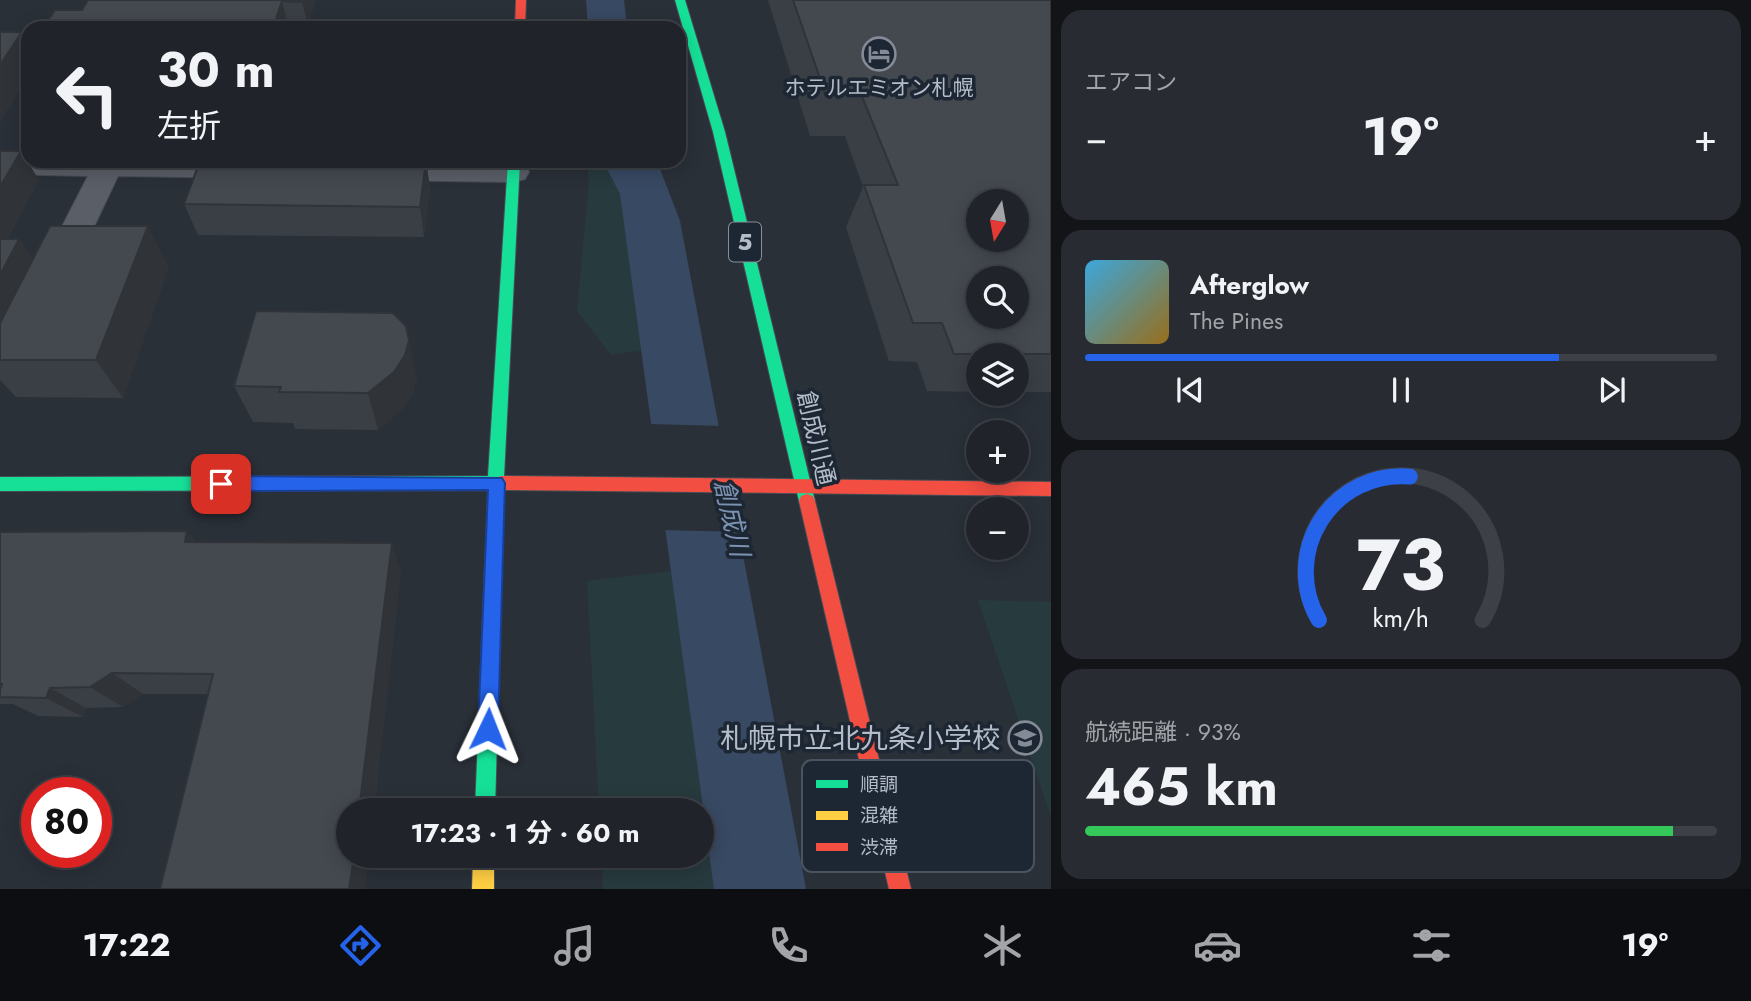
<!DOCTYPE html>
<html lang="ja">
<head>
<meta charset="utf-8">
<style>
	:root { --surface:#20242a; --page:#282c32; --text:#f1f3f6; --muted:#a2a4a8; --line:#3d4147; --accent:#2563eb }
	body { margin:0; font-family:Jost,"Noto Sans JP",sans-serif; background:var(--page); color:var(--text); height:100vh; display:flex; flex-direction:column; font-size:26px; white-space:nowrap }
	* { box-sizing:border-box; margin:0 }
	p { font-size:23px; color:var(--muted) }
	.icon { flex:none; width:38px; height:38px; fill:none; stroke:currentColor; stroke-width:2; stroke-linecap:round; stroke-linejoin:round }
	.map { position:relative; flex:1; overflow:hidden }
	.drawer { display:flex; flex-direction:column; gap:10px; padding:10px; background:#121417; width:700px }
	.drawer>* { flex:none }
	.guide { position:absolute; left:21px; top:21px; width:665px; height:147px; border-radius:21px; box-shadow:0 4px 18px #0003,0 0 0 2px var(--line); background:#20242a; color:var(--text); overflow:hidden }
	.needle { width:46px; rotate:191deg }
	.buttons { position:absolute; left:966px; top:189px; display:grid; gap:14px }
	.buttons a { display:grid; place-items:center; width:63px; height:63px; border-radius:50%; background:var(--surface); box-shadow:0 4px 18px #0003,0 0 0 2px var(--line); font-size:35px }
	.speed { position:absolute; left:21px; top:777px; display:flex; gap:14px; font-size:35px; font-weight:700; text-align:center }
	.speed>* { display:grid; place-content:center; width:91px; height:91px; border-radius:50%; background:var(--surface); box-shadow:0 4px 18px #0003,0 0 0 2px var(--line); line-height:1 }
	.speed .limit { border:10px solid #d22; background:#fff; color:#111 }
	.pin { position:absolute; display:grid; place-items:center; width:60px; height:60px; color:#fff; margin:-30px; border-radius:14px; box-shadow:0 4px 10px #0006 }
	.me { position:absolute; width:77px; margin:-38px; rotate:2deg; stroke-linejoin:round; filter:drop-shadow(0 0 5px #0008) }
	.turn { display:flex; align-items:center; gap:24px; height:147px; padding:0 21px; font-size:32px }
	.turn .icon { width:91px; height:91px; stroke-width:2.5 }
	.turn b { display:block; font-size:49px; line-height:60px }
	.big { font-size:52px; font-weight:700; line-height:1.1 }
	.drawer .card { flex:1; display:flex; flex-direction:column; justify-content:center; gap:10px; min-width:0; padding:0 24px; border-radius:21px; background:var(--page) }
	.drawer .dial { align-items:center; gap:0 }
	.dial svg { height:182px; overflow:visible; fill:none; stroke:var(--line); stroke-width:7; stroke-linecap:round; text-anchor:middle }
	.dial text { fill:var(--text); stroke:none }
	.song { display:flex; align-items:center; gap:21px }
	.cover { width:84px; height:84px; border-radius:10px; background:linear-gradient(135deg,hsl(200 70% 55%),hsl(40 70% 35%)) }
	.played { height:7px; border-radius:4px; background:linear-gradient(90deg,var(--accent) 75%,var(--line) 75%) }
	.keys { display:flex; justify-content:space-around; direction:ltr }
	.heat { display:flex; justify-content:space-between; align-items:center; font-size:38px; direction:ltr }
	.charge { height:10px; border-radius:5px; background:linear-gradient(90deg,#34c759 93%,var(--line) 0) }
	.trip { position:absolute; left:336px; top:798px; width:378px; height:70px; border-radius:35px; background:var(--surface); box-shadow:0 4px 18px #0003,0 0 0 2px var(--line); font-weight:700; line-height:70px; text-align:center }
	.tabs { display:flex; height:112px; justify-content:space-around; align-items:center; background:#0d0e11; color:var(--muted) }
	.tabs .icon { width:49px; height:49px }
	.tabs .current { color:var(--accent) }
	.tabs b { font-size:32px; color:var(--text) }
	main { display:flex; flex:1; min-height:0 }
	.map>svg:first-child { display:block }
</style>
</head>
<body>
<main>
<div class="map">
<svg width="1051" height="889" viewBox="0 0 1051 889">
	<rect width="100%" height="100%" fill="#2a3038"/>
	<path fill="#273a3e" d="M 587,161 L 648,161 L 664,347 L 611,355 L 577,311 L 589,181 Z
		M 671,571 L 772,794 L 789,889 L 603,889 L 601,856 L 702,856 L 702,810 L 599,810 L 587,581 Z
		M 978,600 L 1051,602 L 1051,817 Z"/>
	<path fill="#384963" d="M 586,0 L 624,0 L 627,28 L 588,28 Z
		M 603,161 L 657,161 L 680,221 L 806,889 L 714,889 L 620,194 Z"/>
	<path fill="#2a3038" d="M 649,424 L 722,426 L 742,532 L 662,530 Z"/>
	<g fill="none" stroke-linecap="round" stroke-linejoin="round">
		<defs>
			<path id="street" d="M 0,156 L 28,156 L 28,161 L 258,161 L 264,168 L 259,175 L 249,178 L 118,176 L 71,275 L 66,283 L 54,287 L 42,283 L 37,275 L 88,176 L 0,174 Z
				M 374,161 L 514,162 L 525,165 L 529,172 L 525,179 L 514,182 L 376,180 L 366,177 L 361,170 L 366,163 Z"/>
			<path id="fast" d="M 675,0 L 685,0 L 725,132 L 815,501 L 813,506 L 807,508 L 801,506 L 799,501 L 713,132 Z
				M 508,161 L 520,161 L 504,477 L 509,483 L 504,489 L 495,810 L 475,810 L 488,490 L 0,491 L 0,477 L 488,476 Z"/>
			<path id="slow" d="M 473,856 L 494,856 L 494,889 L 472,889 Z"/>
			<path id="jam" d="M 516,0 L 526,0 L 525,28 L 515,28 Z
				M 501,476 L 1051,482 L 1051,496 L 501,490 L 495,488 L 493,483 L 495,478 Z
				M 807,494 L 813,496 L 815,501 L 911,889 L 889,889 L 799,501 L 801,496 Z"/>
		</defs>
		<use href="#street" stroke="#484c53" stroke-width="2"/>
		<use href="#fast" stroke="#484c53" stroke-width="2"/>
		<use href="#slow" stroke="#484c53" stroke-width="2"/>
		<use href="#jam" stroke="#484c53" stroke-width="2"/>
		<use href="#street" fill="#5a5e66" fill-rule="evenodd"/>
		<use href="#fast" fill="#16e098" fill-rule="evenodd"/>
		<use href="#slow" fill="#ffcf43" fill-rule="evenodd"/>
		<use href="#jam" fill="#f24e42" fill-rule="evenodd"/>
	</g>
	<path fill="#3a3f45" d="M 316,0 L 308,25 L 288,25 L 287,28 L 43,28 L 82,10 Z
		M 768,0 L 1051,0 L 1051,392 L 1017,392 L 1017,355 L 978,355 L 978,392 L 927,391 L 917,362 L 889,361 L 846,227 L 863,187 L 845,136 L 810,136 Z
		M 0,32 L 28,43 L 28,80 L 27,78 L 0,121 Z
		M 0,151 L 39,180 L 7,239 L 19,239 L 33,259 L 169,267 L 123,398 L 16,397 L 0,380 Z
		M 200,161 L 426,161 L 430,189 L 424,237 L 198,235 L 184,204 Z
		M 417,378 L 413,393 L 403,409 L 378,430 L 295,429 L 293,423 L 253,422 L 234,386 Z
		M 187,531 L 196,542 L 401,571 L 374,810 L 348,810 L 348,856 L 369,856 L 365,889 L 208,694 L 143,694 L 123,707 L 86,708 L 83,717 L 38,716 L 13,704 L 0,704 L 0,532 Z"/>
	<path fill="#303338" d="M 303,0 L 316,0 L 308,25 L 302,2 Z
		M 282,1 L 288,25 L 287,28 L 273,28 Z
		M 22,32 L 28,43 L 28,65 L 19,65 L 27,78 L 0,121 L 0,65 Z
		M 21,151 L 39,180 L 0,251 L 0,187 Z
		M 426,161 L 430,189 L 424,237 L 420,207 Z
		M 148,226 L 169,267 L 123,398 L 96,360 Z
		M 19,239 L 39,267 L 0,345 L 0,275 Z
		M 409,340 L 417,378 L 413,393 L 403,409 L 378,430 L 368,393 Z
		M 187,531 L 210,559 L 185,542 Z
		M 392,543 L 401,571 L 374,810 L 359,810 Z
		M 112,673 L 143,694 L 123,707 L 90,687 Z
		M 50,688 L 86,708 L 83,717 L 46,698 Z
		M 354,856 L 369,856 L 365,889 L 349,889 Z"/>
	<path fill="#444950" stroke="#303338" stroke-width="2" fill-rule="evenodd" d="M 88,0 L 303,0 L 302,2 L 282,1 L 273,28 L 43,28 L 55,10 L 82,10 Z
		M 793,0 L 1051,0 L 1051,354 L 954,354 L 942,323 L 913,323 L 864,185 L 898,185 L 861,94 L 825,93 ZM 978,201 L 1017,201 L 1017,240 L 978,240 ZM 978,278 L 1017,278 L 1017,317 L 978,317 Z
		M 0,32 L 22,32 L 0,65 Z
		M 28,51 L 28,65 L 19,65 Z
		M 0,151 L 21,151 L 0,187 Z
		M 200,161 L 426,161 L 420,207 L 184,204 Z
		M 50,226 L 148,226 L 96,360 L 0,360 L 0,323 Z
		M 0,239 L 19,239 L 0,275 Z
		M 256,311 L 393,313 L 406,326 L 409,340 L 405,355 L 394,372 L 368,393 L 279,392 L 281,387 L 234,386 Z
		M 187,531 L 185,542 L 392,543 L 359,810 L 348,810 L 348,856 L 354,856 L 349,889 L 160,889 L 213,674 L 112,673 L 90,687 L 50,688 L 46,698 L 0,697 L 0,690 L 2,684 L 0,684 L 0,532 Z"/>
	<path fill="#2563eb" stroke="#184099" stroke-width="2" d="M 221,476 L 502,478 L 505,483 L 498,729 L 495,735 L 488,738 L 481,735 L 478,729 L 488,490 L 221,491 L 215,489 L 212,484 L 215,478 Z"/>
	<defs>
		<symbol id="hotel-ring" viewBox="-11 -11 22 22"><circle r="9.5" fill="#1d2633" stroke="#848b96" stroke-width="1.5"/><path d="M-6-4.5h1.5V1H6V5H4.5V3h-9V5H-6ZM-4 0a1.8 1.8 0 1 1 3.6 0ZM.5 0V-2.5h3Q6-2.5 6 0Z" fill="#848b96"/></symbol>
		<symbol id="school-ring" viewBox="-11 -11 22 22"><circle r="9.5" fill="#1d2633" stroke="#848b96" stroke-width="1.5"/><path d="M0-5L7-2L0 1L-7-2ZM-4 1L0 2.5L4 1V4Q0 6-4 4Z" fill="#848b96"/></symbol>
	</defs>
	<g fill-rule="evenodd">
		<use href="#hotel-ring" x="860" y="35" width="38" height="38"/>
		<use href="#school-ring" x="1006" y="719" width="38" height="38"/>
	</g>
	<g text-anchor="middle" stroke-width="7" stroke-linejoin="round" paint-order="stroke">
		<g font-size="21" fill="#b4bcc9" stroke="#1d2633">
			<text x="879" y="95">ホテルエミオン札幌</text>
		</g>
		<rect fill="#1d2633" stroke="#878f9c" stroke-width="2" x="729" y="222.5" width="32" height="39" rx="5"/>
		<g font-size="23" font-weight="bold" fill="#b4bcc9">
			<text x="745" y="250">5</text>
		</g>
		<g font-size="24" fill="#b4bcc9" stroke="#1d2633">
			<text transform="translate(816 438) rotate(77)" y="8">創成川通</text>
		</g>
		<g font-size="26" font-style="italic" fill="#7c92b1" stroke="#1d2633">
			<text transform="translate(732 518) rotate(77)" y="9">創成川</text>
		</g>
		<g font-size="28" fill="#b4bcc9" stroke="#1d2633" text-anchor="end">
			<text x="1000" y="748">札幌市立北九条小学校</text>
		</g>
	</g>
	<rect x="802" y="760" width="232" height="112" rx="10" fill="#1d2633" stroke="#4a5360" stroke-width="2"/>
	<rect x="816" y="780" width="32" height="8" fill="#16e098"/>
	<rect x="816" y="811" width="32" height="9" fill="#ffcf43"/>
	<rect x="816" y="843" width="32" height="8" fill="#f24e42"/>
	<g font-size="19" fill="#b4bcc9">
		<text x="860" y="791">順調</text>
		<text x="860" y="822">混雑</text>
		<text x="860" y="854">渋滞</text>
	</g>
</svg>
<div class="buttons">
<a><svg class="needle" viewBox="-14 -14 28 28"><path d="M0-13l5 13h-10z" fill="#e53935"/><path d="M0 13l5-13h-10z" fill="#a2a4a8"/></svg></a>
<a><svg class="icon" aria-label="search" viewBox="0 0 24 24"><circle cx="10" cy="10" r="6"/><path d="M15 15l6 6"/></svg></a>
<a><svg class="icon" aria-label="layers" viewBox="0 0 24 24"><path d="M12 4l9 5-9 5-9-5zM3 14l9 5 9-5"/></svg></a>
<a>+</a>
<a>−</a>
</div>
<div class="speed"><div class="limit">80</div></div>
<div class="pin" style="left:221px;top:484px;background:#d93025"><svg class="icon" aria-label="arrive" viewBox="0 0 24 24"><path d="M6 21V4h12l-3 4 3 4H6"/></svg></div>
<svg class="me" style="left:488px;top:729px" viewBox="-20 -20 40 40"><path d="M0-17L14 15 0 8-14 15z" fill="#2563eb" stroke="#fff" stroke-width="4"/></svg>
<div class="trip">17:23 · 1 分 · 60 m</div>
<div class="guide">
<div class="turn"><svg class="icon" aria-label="left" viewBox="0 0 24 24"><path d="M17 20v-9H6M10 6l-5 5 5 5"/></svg><div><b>30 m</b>左折</div></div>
</div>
</div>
<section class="drawer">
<div class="card"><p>エアコン</p>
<div class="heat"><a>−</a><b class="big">19°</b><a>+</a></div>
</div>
<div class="card">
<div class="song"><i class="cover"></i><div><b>Afterglow</b><p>The Pines</p></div></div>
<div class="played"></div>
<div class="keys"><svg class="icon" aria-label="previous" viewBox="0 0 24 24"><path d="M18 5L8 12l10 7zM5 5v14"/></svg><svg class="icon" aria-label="pause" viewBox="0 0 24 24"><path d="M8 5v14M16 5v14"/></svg><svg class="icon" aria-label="next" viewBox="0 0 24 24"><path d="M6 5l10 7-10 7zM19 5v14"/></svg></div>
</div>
<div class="card dial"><svg viewBox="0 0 100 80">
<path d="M14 69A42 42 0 1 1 86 69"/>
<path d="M14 69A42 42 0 0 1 54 6" stroke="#2563eb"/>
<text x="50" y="56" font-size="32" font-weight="700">73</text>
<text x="50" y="72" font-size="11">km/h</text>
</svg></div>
<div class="card"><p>航続距離 · 93%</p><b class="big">465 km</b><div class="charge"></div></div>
</section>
</main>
<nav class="tabs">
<b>17:22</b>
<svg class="icon current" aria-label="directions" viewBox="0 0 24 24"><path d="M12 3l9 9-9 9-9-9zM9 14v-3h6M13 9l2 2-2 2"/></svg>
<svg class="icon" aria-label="music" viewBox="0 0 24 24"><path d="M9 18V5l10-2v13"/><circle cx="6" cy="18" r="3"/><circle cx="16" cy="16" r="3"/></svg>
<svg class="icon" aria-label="phone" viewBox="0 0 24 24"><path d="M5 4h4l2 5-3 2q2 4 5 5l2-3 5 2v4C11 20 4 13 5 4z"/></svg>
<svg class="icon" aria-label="climate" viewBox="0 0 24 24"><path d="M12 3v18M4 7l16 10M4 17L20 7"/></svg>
<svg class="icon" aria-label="car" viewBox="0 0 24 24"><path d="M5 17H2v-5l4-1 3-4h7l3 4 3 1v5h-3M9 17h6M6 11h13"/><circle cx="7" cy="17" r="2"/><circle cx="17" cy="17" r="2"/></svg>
<svg class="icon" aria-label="filters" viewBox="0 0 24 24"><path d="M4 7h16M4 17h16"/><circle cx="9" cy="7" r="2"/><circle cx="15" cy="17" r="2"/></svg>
<b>19°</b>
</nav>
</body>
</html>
